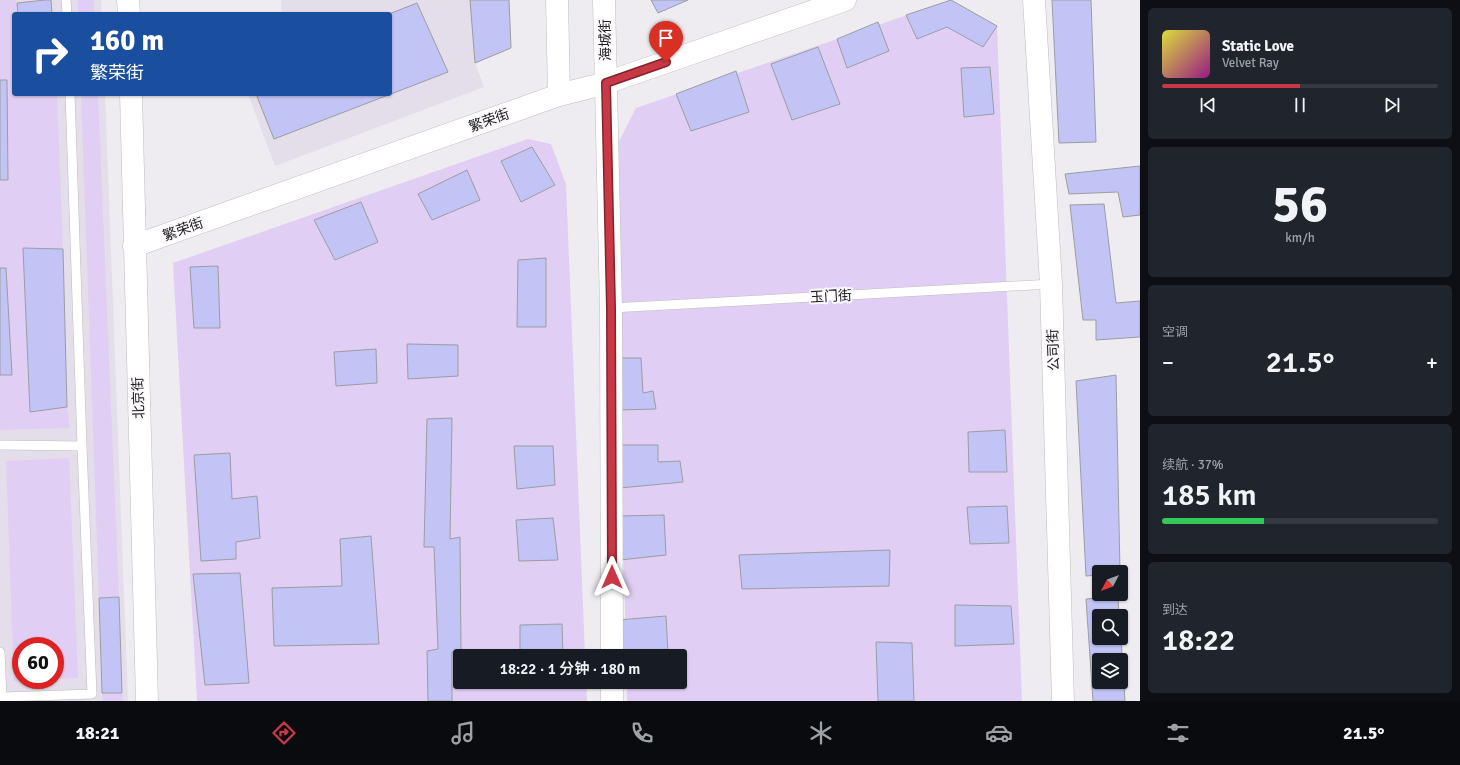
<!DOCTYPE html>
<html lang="zh">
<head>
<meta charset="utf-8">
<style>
	:root { --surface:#171b24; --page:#20242c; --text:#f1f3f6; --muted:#9ea1a6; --line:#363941; --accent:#c83845 }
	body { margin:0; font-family:Signika,"Noto Sans SC",sans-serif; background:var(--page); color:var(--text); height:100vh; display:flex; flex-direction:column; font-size:15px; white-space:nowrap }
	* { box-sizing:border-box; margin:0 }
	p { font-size:13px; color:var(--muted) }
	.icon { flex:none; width:22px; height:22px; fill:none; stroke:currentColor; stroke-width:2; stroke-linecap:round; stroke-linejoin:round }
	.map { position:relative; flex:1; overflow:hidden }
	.details { display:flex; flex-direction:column; gap:8px; padding:8px; background:#0d0f14; width:320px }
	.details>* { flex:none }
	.hud { position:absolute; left:12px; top:12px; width:380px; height:84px; border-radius:4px; box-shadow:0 1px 3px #0004; background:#1a4fa0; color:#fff; overflow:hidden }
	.needle { width:26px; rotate:229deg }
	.fabs { position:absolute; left:1092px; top:565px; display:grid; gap:8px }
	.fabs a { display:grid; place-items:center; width:36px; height:36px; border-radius:4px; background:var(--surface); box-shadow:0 1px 3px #0004; font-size:20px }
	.speed { position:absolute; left:12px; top:637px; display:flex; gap:8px; font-size:20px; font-weight:700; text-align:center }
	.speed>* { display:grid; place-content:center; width:52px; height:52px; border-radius:50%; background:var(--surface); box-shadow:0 1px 3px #0004; line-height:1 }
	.speed .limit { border:6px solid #d22; background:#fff; color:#111 }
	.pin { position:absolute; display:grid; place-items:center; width:34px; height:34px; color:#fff; margin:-41px -17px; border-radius:50% 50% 50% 0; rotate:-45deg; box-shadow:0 0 4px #0007 }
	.pin .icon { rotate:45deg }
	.me { position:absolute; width:44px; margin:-22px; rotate:0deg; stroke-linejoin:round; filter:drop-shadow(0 0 3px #0008) }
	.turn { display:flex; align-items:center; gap:14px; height:84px; padding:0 12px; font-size:18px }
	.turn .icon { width:52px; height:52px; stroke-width:2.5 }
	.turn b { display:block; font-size:28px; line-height:34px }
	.big { font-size:30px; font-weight:600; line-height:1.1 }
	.details .tile { flex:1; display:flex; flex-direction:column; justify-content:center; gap:6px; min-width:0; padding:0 14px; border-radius:6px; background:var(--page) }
	.details .dial { align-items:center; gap:0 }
	.dial b { font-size:52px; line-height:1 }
	.song { display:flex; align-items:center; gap:12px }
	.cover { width:48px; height:48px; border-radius:6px; background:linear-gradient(135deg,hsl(60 70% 55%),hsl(310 70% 35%)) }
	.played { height:4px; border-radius:2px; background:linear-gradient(90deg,var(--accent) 50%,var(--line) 50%) }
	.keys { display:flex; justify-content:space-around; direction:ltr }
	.heat { display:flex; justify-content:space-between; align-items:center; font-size:22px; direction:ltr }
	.charge { height:6px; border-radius:3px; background:linear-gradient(90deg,#34c759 37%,var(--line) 0) }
	.trip { position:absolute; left:453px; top:649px; width:234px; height:40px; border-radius:4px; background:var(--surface); box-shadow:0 1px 3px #0004; font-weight:600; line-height:40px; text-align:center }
	.dock { display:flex; height:64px; justify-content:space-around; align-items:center; background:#090b0e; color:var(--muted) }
	.dock .icon { width:28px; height:28px }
	.dock .selected { color:var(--accent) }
	.dock b { font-size:18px; color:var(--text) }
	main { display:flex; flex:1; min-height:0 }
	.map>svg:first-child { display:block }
</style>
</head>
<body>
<main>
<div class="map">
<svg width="1140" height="701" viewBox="0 0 1140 701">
	<rect width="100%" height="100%" fill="#eeecf0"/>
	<path fill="#e3dee9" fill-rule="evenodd" d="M 0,0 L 101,0 L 102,14 L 14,14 L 14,94 L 105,94 L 128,701 L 0,701 ZM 21,646 L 55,646 L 55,680 L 21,680 Z
		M 281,0 L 472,0 L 475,63 L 484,87 L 275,166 L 248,94 L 390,94 L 390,14 L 282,14 Z"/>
	<path fill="#e1cef4" d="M 0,0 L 16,0 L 18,14 L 14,14 L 14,94 L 57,94 L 63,249 L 23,249 L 30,412 L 67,407 L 70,428 L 0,430 L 0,375 L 12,375 L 0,268 L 0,180 L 8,180 L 7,80 L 0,80 Z
		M 78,0 L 94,0 L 94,14 L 78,14 Z
		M 951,0 L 997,26 L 1022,701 L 627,701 L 627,682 L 680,682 L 680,656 L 626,656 L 615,149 L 636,108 Z
		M 81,94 L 98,94 L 119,597 L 99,598 Z
		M 528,139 L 551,144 L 566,184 L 585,656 L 460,656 L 460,682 L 586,682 L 587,701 L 197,701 L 173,263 Z
		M 69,458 L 78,678 L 55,679 L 55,646 L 21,646 L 21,680 L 34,680 L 14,681 L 6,461 Z
		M 102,693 L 122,693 L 123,701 L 103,701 Z"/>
	<path fill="#c1c4f4" stroke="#9c9da1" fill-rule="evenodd" d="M 45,0 L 51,0 L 52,14 L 18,14 L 17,3 Z
		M 470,0 L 509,0 L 511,48 L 475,63 Z
		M 651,0 L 688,0 L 658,13 Z
		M 951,0 L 997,26 L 983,47 L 947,27 L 917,39 L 906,15 Z
		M 1052,0 L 1091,0 L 1096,142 L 1059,143 Z
		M 417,3 L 448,72 L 274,139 L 256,94 L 390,94 L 390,14 L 389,14 Z
		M 878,22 L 889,51 L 847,68 L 837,39 Z
		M 818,47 L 840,104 L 792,120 L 771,64 Z
		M 990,67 L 994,114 L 964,117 L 961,68 Z
		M 736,71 L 749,112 L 691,131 L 676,94 Z
		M 0,80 L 7,80 L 8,180 L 0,180 Z
		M 532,147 L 555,185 L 521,202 L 501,161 Z
		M 1140,166 L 1140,215 L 1123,217 L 1118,192 L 1069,194 L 1065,174 Z
		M 467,170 L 480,200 L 432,220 L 418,194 Z
		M 361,202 L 378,242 L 335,260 L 314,220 Z
		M 1104,204 L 1116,303 L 1140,301 L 1140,337 L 1096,340 L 1096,320 L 1083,320 L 1070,205 Z
		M 23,248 L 63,249 L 67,407 L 30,412 Z
		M 546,258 L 546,327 L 517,327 L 518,260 Z
		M 218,266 L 220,328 L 194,328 L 190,267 Z
		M 0,268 L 6,268 L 12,375 L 0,375 Z
		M 407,344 L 458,345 L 458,376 L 408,379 Z
		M 376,349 L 377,383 L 336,386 L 334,352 Z
		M 618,358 L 641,358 L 643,393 L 653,391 L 656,409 L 618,410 Z
		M 1116,375 L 1120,572 L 1099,572 L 1099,575 L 1086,576 L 1076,381 Z
		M 452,418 L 450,539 L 460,537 L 461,652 L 452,652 L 452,701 L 428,701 L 427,651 L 438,649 L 434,547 L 424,547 L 427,419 Z
		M 1005,430 L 1007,472 L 969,472 L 968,432 Z
		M 618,445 L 658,445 L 658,462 L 680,461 L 683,482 L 620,488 Z
		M 514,446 L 553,446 L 555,485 L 517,489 Z
		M 230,453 L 232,499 L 257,496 L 260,538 L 236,542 L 236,559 L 201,561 L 194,455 Z
		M 1007,506 L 1009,543 L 970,544 L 967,507 Z
		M 664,515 L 666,555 L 620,560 L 620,516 Z
		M 553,518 L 558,560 L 519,561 L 516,520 Z
		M 371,536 L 379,644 L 274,646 L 272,588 L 342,586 L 340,539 Z
		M 890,550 L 889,586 L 742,589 L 739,555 Z
		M 240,573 L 249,683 L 205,685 L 193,574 Z
		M 1118,596 L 1119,616 L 1099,616 L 1099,638 L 1121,638 L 1125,701 L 1093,701 L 1086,599 ZM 1099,660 L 1121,660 L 1121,682 L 1099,682 Z
		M 119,597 L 122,693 L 102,693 L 99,598 Z
		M 955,605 L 1011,606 L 1014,644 L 955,646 Z
		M 666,616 L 668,653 L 619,656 L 618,620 Z
		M 562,624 L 563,656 L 520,656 L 520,625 Z
		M 876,642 L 912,643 L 914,701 L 878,701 Z"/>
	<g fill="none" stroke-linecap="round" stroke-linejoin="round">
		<defs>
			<path id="lane" d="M 66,0 L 67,14
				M 611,308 L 1051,284
				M 0,445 L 82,446 L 70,94
				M 0,652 L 2,697 L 0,700
				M 2,697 L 92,694 L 82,446"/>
			<path id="secondary" d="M 128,0 L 129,14
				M 1034,0 L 1051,284 L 1063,701
				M 131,94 L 147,701
				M 134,246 L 559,95 L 606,83 L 845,0"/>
			<path id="primary" d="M 557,0 L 559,95
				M 604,0 L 611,308 L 612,656
				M 612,682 L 612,701"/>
		</defs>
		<use href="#lane" stroke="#bebcc0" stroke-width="10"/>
		<use href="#secondary" stroke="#bebcc0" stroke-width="23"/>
		<use href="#primary" stroke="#bebcc0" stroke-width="23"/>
		<use href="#lane" stroke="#fff" stroke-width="9"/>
		<use href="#secondary" stroke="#fff" stroke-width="22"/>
		<use href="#primary" stroke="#fff" stroke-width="22"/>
	</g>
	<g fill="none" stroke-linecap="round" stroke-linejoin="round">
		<defs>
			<path id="route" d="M 612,577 L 611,308 L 606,83 L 666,62"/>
		</defs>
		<use href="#route" stroke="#82242d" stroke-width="10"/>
		<use href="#route" stroke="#c83845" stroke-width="7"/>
	</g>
	<g text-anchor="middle" stroke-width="4" stroke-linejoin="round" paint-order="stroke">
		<g font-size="14" fill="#212021" stroke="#fbf9fd">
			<text transform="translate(605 40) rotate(-91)" y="5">海城街</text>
			<text transform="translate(489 120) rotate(-20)" y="5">繁荣街</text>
			<text transform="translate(183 229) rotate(-20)" y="5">繁荣街</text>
			<text transform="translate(831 296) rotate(-3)" y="5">玉门街</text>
			<text transform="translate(1053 350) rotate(-92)" y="5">公司街</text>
			<text transform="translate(138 398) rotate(-92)" y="5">北京街</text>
		</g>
	</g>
</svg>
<div class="fabs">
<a><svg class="needle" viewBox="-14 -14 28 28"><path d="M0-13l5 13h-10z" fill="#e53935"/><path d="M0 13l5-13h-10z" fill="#9ea1a6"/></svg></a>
<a><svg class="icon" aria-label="search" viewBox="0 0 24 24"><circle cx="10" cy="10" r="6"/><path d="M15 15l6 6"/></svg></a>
<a><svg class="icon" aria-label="layers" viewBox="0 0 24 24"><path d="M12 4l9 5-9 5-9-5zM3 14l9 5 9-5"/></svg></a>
</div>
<div class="speed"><div class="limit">60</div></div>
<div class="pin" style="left:666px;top:62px;background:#d93025"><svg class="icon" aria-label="arrive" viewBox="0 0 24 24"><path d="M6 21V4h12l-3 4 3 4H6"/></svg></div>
<svg class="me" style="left:612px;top:577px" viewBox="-20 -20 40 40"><path d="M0-17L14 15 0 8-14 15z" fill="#c83845" stroke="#fff" stroke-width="4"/></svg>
<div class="trip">18:22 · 1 分钟 · 180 m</div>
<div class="hud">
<div class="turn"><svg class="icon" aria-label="right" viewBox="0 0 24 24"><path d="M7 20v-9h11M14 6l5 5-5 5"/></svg><div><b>160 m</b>繁荣街</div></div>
</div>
</div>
<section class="details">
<div class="tile">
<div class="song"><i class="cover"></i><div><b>Static Love</b><p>Velvet Ray</p></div></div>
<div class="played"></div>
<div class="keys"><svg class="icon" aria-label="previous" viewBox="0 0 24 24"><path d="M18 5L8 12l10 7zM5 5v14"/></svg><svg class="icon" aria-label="pause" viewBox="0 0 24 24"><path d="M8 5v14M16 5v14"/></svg><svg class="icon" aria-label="next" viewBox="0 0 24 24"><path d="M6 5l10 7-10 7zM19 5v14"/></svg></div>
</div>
<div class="tile dial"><b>56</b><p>km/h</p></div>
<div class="tile"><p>空调</p>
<div class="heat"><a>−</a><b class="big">21.5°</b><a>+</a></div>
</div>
<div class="tile"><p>续航 · 37%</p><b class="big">185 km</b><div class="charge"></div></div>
<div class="tile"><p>到达</p><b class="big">18:22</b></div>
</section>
</main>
<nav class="dock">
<b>18:21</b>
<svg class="icon selected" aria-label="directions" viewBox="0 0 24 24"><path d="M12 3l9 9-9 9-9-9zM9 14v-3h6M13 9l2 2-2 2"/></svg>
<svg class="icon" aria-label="music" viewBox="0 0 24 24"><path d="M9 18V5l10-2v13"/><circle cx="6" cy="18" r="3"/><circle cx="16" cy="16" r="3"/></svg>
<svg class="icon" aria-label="phone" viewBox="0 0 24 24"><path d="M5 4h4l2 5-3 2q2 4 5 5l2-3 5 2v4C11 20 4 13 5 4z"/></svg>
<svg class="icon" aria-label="climate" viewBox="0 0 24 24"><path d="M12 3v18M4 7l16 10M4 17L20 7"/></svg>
<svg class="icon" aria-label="car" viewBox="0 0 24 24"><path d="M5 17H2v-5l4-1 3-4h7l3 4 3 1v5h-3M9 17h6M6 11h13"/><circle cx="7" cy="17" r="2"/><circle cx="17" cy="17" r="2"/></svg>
<svg class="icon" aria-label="filters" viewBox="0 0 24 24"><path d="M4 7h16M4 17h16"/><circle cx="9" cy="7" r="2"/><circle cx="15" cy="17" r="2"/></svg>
<b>21.5°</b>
</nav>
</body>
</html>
